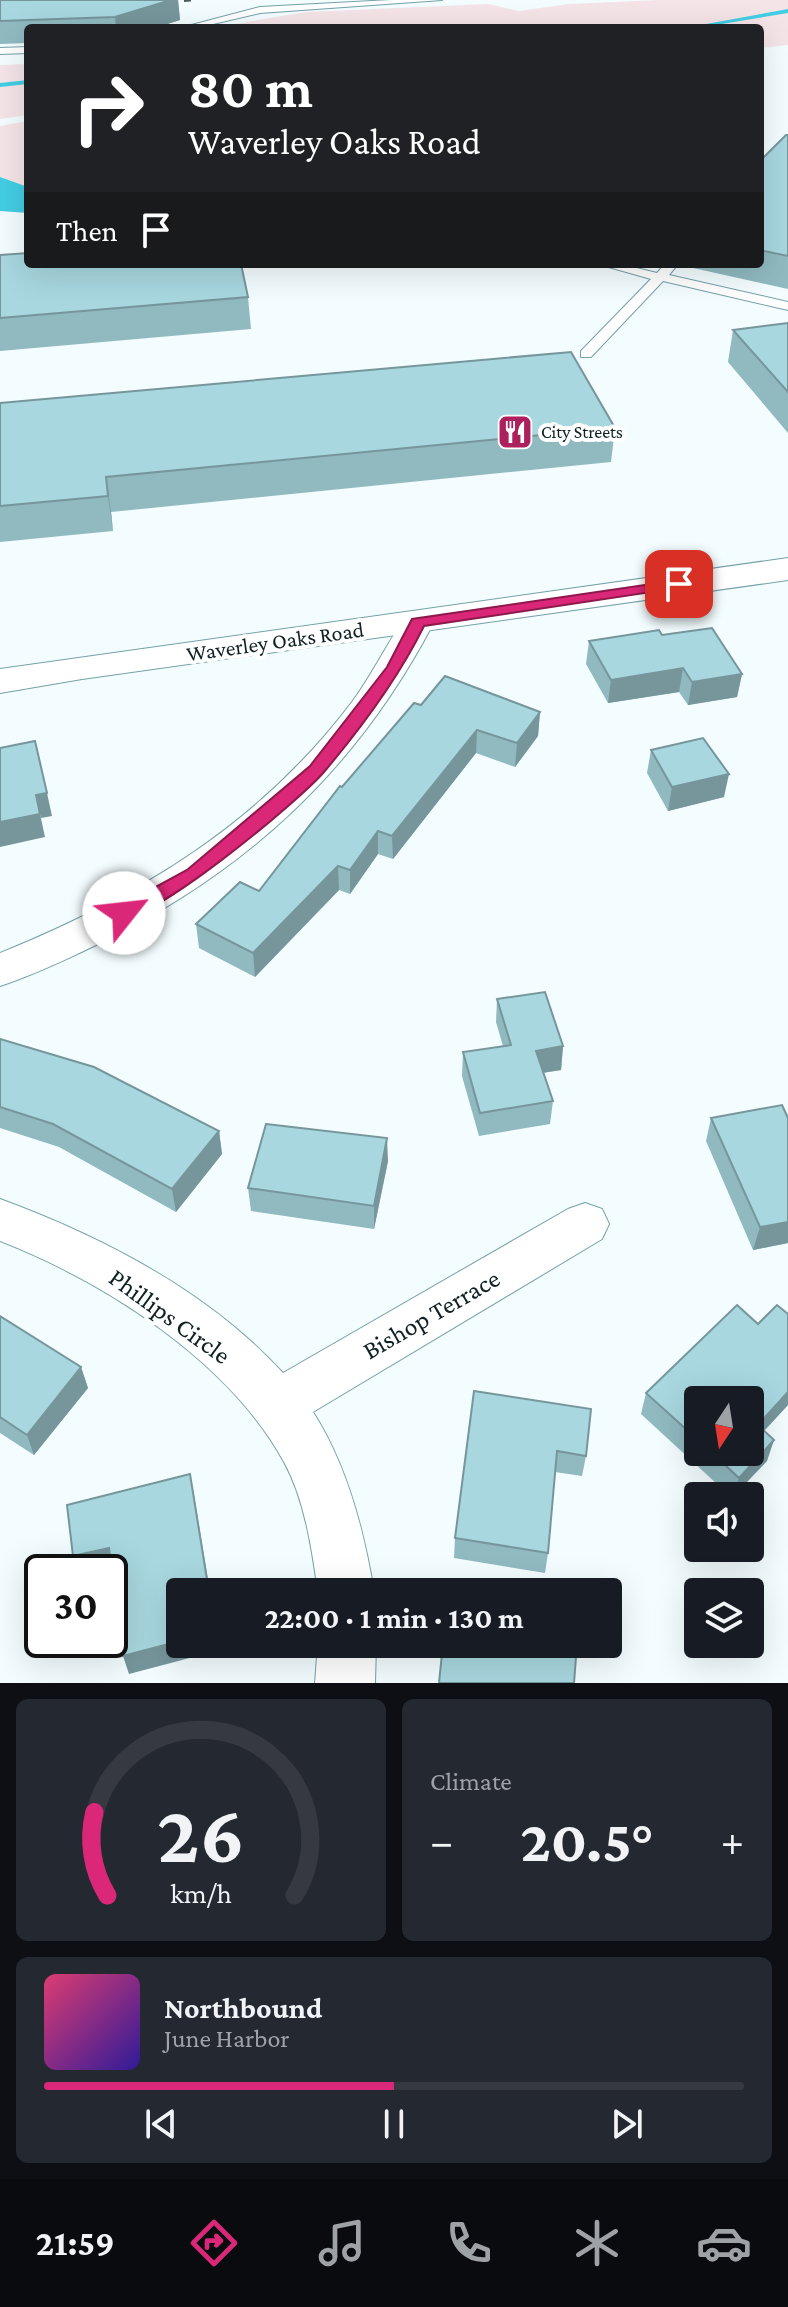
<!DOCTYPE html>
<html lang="en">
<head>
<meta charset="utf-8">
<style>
	:root { --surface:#171b24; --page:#242831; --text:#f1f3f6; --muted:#9ea1a6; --line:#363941; --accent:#db2777 }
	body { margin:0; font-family:"Crimson Pro",serif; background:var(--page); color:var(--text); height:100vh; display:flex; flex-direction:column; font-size:30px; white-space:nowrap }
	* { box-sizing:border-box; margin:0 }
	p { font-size:26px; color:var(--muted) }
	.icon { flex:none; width:44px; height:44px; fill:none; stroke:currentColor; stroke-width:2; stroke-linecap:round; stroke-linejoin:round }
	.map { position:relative; height:1683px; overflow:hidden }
	.sheet { display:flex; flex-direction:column; gap:16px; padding:16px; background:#0d0f14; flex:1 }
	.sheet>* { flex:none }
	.guide { position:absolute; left:24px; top:24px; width:740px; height:244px; border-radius:8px; box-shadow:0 8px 32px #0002; background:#202124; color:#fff; overflow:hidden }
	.needle { width:52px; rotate:192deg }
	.controls { position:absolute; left:684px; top:1386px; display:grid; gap:16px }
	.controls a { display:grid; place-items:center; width:80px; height:80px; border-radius:8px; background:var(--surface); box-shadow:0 8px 32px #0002; font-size:40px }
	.speed { position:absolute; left:24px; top:1554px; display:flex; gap:16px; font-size:40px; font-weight:700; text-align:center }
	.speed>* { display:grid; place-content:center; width:104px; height:104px; border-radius:50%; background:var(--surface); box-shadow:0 8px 32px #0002; line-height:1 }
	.speed .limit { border:4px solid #111; border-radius:12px; background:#fff; color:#111 }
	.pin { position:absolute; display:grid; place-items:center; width:68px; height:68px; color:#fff; margin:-34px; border-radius:16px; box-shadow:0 4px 12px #0006 }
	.me { position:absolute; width:88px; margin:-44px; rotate:61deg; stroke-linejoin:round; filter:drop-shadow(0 0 6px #0008) }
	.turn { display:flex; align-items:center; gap:28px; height:168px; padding:0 32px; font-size:36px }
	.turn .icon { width:104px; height:104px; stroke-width:2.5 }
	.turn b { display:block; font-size:56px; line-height:68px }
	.then { display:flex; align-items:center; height:76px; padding:0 32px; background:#0003; gap:16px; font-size:30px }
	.big { font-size:60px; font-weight:700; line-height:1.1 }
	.sheet .tile { flex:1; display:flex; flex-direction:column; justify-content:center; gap:12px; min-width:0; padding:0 28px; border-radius:12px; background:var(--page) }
	.sheet .dial { align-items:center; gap:0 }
	.dial svg { height:208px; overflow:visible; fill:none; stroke:var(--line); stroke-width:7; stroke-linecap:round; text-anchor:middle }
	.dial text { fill:var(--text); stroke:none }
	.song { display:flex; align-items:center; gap:24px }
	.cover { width:96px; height:96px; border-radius:12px; background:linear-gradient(135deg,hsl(340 70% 55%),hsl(250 70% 35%)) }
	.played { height:8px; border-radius:4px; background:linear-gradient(90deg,var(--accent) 50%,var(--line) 50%) }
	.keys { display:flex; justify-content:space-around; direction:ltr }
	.heat { display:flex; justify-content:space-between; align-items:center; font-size:44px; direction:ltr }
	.sheet .tiles { flex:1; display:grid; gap:16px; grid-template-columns:1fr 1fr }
	.tile:last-child { grid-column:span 2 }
	.trip { position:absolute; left:166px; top:1578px; width:456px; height:80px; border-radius:8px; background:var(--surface); box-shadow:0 8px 32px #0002; font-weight:700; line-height:80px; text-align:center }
	.tabs { display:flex; height:128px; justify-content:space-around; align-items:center; background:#090b0e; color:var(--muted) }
	.tabs .icon { width:56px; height:56px }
	.tabs .selected { color:var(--accent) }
	.tabs b { font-size:36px; color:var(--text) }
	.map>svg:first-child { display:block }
</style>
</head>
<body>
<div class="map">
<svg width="788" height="1683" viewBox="0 0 788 1683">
	<rect width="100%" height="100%" fill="#f3fcfe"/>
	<path fill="#f4e4e8" d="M 659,0 L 788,0 L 788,45 L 760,48 L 760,28 L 212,28 L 306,12 L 488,4 L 519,11 L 569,4 Z
		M 28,64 L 28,115 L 0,119 L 0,65 Z
		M 28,121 L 28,187 L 0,177 L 0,126 Z"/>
	<path fill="#42cde3" d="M 0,177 L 28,187 L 28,213 L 0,211 Z"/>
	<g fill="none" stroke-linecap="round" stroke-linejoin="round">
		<path fill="#42cde3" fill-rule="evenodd" d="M 788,9 L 788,13 L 698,28 L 684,28 Z
			M 28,80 L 28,84 L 0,87 L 0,83 Z"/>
		<defs>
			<path id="lane" d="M 391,0 L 442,0 L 260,13 L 196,28 L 180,28 L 260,7 Z
				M 28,47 L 28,53 L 0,54 L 0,48 Z
				M 598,264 L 620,264 L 657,273 L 665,264 L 678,264 L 669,275 L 788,302 L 788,310 L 663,281 L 591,357 L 581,357 L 581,351 L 651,279 Z"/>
			<path id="street" d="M 418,612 L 429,615 L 434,622 C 357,770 245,873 96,945 C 65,960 33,975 0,986 L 0,953 C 140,896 259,825 352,702 C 372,675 387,643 407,615 Z
				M 0,1199 C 103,1237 208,1291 283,1373 L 568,1209 L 585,1203 L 602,1209 L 609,1224 L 602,1239 L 313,1412 C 347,1465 364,1530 374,1592 L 318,1592 C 312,1550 305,1500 284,1462 C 229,1361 105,1282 0,1241 Z
				M 318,1644 L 376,1644 L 375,1683 L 315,1683 Z"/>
			<path id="primary" d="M 788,558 L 788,580 L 82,679 L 0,693 L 0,669 Z"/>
		</defs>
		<use href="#lane" stroke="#74a1aa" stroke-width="2"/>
		<use href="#street" stroke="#74a1aa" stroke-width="2"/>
		<use href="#primary" stroke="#74a1aa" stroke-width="2"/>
		<use href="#lane" fill="#fff" fill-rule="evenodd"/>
		<use href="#street" fill="#fff" fill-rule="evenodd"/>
		<use href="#primary" fill="#fff" fill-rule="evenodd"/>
		<path stroke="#4c5b5e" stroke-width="3" stroke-dasharray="7 7" stroke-linecap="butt" d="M 156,2 L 192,0"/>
	</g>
	<path fill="#90b9c0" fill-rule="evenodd" d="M 0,0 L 178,0 L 180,20 L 155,28 L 28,28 L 28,43 L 0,44 Z
		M 788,135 L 788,289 L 684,266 L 684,264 L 760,264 L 760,161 Z
		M 0,255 L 248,297 L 251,329 L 0,351 Z
		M 788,323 L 788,433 L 728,362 L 733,330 Z
		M 0,403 L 615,428 L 611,462 L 111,512 L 113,531 L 0,542 Z
		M 662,635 L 742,674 L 737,697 L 688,705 L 679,692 L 608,703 L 586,664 L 589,641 Z
		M 421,705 L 540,712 L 538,736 L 515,767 L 476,753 L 393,859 L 378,854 L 350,894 L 339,890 L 255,977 L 199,948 L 196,924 L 259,891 Z
		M 651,750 L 724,797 L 668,811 L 647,773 Z
		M 497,999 L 563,1046 L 561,1070 L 543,1073 L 553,1101 L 550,1124 L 479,1136 L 462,1076 L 463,1052 L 503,1046 L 496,1022 Z
		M 0,1039 L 219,1131 L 222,1154 L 176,1212 L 59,1147 L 0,1128 Z
		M 711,1118 L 788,1118 L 788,1243 L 753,1250 L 706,1141 Z
		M 388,1161 L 374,1229 L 251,1211 L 248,1188 Z
		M 788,1314 L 788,1405 L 764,1431 L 767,1461 L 734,1496 L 730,1496 L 641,1414 L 646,1393 ZM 698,1400 L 750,1452 L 698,1452 Z
		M 0,1316 L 81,1367 L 88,1388 L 34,1455 L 0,1433 Z
		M 474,1391 L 586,1456 L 582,1476 L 555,1472 L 548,1553 L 545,1573 L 454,1558 L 455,1538 Z"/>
	<path fill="#76969c" d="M 171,0 L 178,0 L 180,20 L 155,28 L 116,28 L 115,17 Z
		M 106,477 L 111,512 L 113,531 L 108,496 Z
		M 683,668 L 679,692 L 608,703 L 611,680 Z
		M 742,674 L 737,697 L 688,705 L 692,682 Z
		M 540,712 L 538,736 L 515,767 L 517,743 Z
		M 477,730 L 476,753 L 393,859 L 392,836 Z
		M 729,774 L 724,797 L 668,811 L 672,787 Z
		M 47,793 L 52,816 L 41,818 L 36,795 Z
		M 40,814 L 45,837 L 0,847 L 0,822 Z
		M 378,831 L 378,854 L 350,894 L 350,870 Z
		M 338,866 L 339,890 L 255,977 L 253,953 Z
		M 563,1046 L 561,1070 L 534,1074 L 536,1051 Z
		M 219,1131 L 222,1154 L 176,1212 L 172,1189 Z
		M 387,1138 L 388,1161 L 374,1229 L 374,1206 Z
		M 788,1222 L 788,1243 L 753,1250 L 760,1227 Z
		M 81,1367 L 88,1388 L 34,1455 L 27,1435 Z
		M 788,1392 L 788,1405 L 750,1446 L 758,1425 Z
		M 774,1440 L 767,1461 L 733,1496 L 739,1478 Z
		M 190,1474 L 194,1495 L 210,1592 L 209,1592 Z
		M 109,1548 L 116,1567 L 95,1572 L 78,1572 L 73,1556 Z
		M 180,1641 L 180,1644 L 219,1644 L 220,1650 L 129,1674 L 123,1656 Z"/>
	<path fill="#a8d7df" stroke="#76969c" stroke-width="2" d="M 0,0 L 171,0 L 115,17 L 0,21 Z
		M 786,135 L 788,135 L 788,256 L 760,250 L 760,161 Z
		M 28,253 L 28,264 L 241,264 L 248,297 L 0,318 L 0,255 Z
		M 788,323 L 788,392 L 733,330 Z
		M 571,352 L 615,428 L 106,477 L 108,496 L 0,506 L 0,403 Z
		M 712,628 L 742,674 L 692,682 L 683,668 L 611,680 L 589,641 L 659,630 L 662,635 Z
		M 445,676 L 540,712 L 517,743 L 477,730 L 392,836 L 378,831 L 350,870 L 338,866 L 253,953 L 196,924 L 240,882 L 259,891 L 340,786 L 342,787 L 414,703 L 421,705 Z
		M 703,738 L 729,774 L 672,787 L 651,750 Z
		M 35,741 L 47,793 L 36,795 L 40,814 L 0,822 L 0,748 Z
		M 545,992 L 563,1046 L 536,1051 L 553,1101 L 480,1113 L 463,1052 L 511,1045 L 497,999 Z
		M 0,1039 L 94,1067 L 219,1131 L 172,1189 L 53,1124 L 0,1107 Z
		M 782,1105 L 788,1118 L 788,1222 L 760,1227 L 711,1118 Z
		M 266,1124 L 387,1138 L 374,1206 L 248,1188 Z
		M 737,1305 L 758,1324 L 777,1305 L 788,1314 L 788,1392 L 758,1425 L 774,1440 L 739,1478 L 711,1452 L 750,1452 L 750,1400 L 698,1400 L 698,1440 L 646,1393 Z
		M 0,1316 L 81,1367 L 27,1435 L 0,1417 Z
		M 474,1391 L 591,1409 L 586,1456 L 557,1451 L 548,1553 L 455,1538 Z
		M 190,1474 L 209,1592 L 180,1592 L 180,1641 L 123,1656 L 109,1548 L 73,1556 L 67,1505 Z
		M 443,1644 L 577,1644 L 574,1683 L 439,1683 Z"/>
	<path fill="#db2777" stroke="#8e194d" stroke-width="2" d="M 679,580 L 685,581 L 685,587 L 424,626 C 398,679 362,727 324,772 C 300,800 148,927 117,918 L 114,913 L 117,908 L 187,870 L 310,766 L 387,667 L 412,619 Z"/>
	<defs>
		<symbol id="restaurant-square" viewBox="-11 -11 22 22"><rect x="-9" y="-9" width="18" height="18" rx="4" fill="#ac205e" stroke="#fff"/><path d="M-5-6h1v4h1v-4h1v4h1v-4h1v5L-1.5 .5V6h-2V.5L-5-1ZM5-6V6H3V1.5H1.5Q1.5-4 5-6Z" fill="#fff"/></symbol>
	</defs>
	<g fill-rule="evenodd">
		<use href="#restaurant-square" x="495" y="412" width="40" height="40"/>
	</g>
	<g text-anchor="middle" stroke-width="8" stroke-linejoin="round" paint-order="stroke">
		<g font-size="18" fill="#0f2124" stroke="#fff" text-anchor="start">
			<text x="541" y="438">City Streets</text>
		</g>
		<g font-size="22" fill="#0f2124" stroke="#fff">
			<text transform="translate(275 641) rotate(-8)" y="8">Waverley Oaks Road</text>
		</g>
		<g font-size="26" fill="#0f2124" stroke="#fff">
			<text transform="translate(431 1314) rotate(-30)" y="9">Bishop Terrace</text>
			<text transform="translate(170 1316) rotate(36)" y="9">Phillips Circle</text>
		</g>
	</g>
</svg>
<div class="controls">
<a><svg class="needle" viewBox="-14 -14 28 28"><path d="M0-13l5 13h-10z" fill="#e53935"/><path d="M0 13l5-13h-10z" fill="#9ea1a6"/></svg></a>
<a><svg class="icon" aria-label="sound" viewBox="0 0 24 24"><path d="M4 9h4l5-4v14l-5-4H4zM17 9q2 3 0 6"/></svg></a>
<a><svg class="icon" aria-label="layers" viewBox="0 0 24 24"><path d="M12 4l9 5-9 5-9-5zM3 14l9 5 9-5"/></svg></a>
</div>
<div class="speed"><div class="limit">30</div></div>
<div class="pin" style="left:679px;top:584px;background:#d93025"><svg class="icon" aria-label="arrive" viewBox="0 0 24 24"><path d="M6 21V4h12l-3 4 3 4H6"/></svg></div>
<svg class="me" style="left:124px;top:913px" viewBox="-20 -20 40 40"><circle r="19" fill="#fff"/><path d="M0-13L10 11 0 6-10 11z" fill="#db2777"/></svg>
<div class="trip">22:00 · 1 min · 130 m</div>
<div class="guide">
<div class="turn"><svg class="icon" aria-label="right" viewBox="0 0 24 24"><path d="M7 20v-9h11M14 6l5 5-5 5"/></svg><div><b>80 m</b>Waverley Oaks Road</div></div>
<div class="then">Then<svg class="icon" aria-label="arrive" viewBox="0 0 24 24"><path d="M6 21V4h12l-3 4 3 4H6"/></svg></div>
</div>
</div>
<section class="sheet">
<div class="tiles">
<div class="tile dial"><svg viewBox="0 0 100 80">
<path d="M14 69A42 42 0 1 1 86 69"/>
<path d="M14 69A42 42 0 0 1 9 37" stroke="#db2777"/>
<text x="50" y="56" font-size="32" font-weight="700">26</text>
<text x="50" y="72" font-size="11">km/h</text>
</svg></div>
<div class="tile"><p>Climate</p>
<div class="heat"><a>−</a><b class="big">20.5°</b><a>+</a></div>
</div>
<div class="tile">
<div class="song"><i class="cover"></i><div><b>Northbound</b><p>June Harbor</p></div></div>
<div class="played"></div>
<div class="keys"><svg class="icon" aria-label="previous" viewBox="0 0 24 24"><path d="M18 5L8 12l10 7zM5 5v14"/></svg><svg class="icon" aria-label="pause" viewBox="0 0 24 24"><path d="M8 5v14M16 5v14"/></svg><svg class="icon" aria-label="next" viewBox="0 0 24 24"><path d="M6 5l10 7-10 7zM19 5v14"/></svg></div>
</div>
</div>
</section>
<nav class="tabs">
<b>21:59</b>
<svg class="icon selected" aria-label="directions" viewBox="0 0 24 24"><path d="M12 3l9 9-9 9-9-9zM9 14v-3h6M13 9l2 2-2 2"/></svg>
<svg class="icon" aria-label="music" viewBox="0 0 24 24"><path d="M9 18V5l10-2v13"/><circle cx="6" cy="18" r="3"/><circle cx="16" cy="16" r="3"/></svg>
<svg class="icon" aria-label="phone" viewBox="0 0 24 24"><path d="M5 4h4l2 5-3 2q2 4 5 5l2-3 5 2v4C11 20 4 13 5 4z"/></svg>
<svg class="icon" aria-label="climate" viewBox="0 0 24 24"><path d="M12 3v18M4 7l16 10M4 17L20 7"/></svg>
<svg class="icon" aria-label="car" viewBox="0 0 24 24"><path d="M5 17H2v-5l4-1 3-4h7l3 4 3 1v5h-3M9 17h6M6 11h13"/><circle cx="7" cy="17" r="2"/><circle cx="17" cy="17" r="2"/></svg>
</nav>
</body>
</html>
